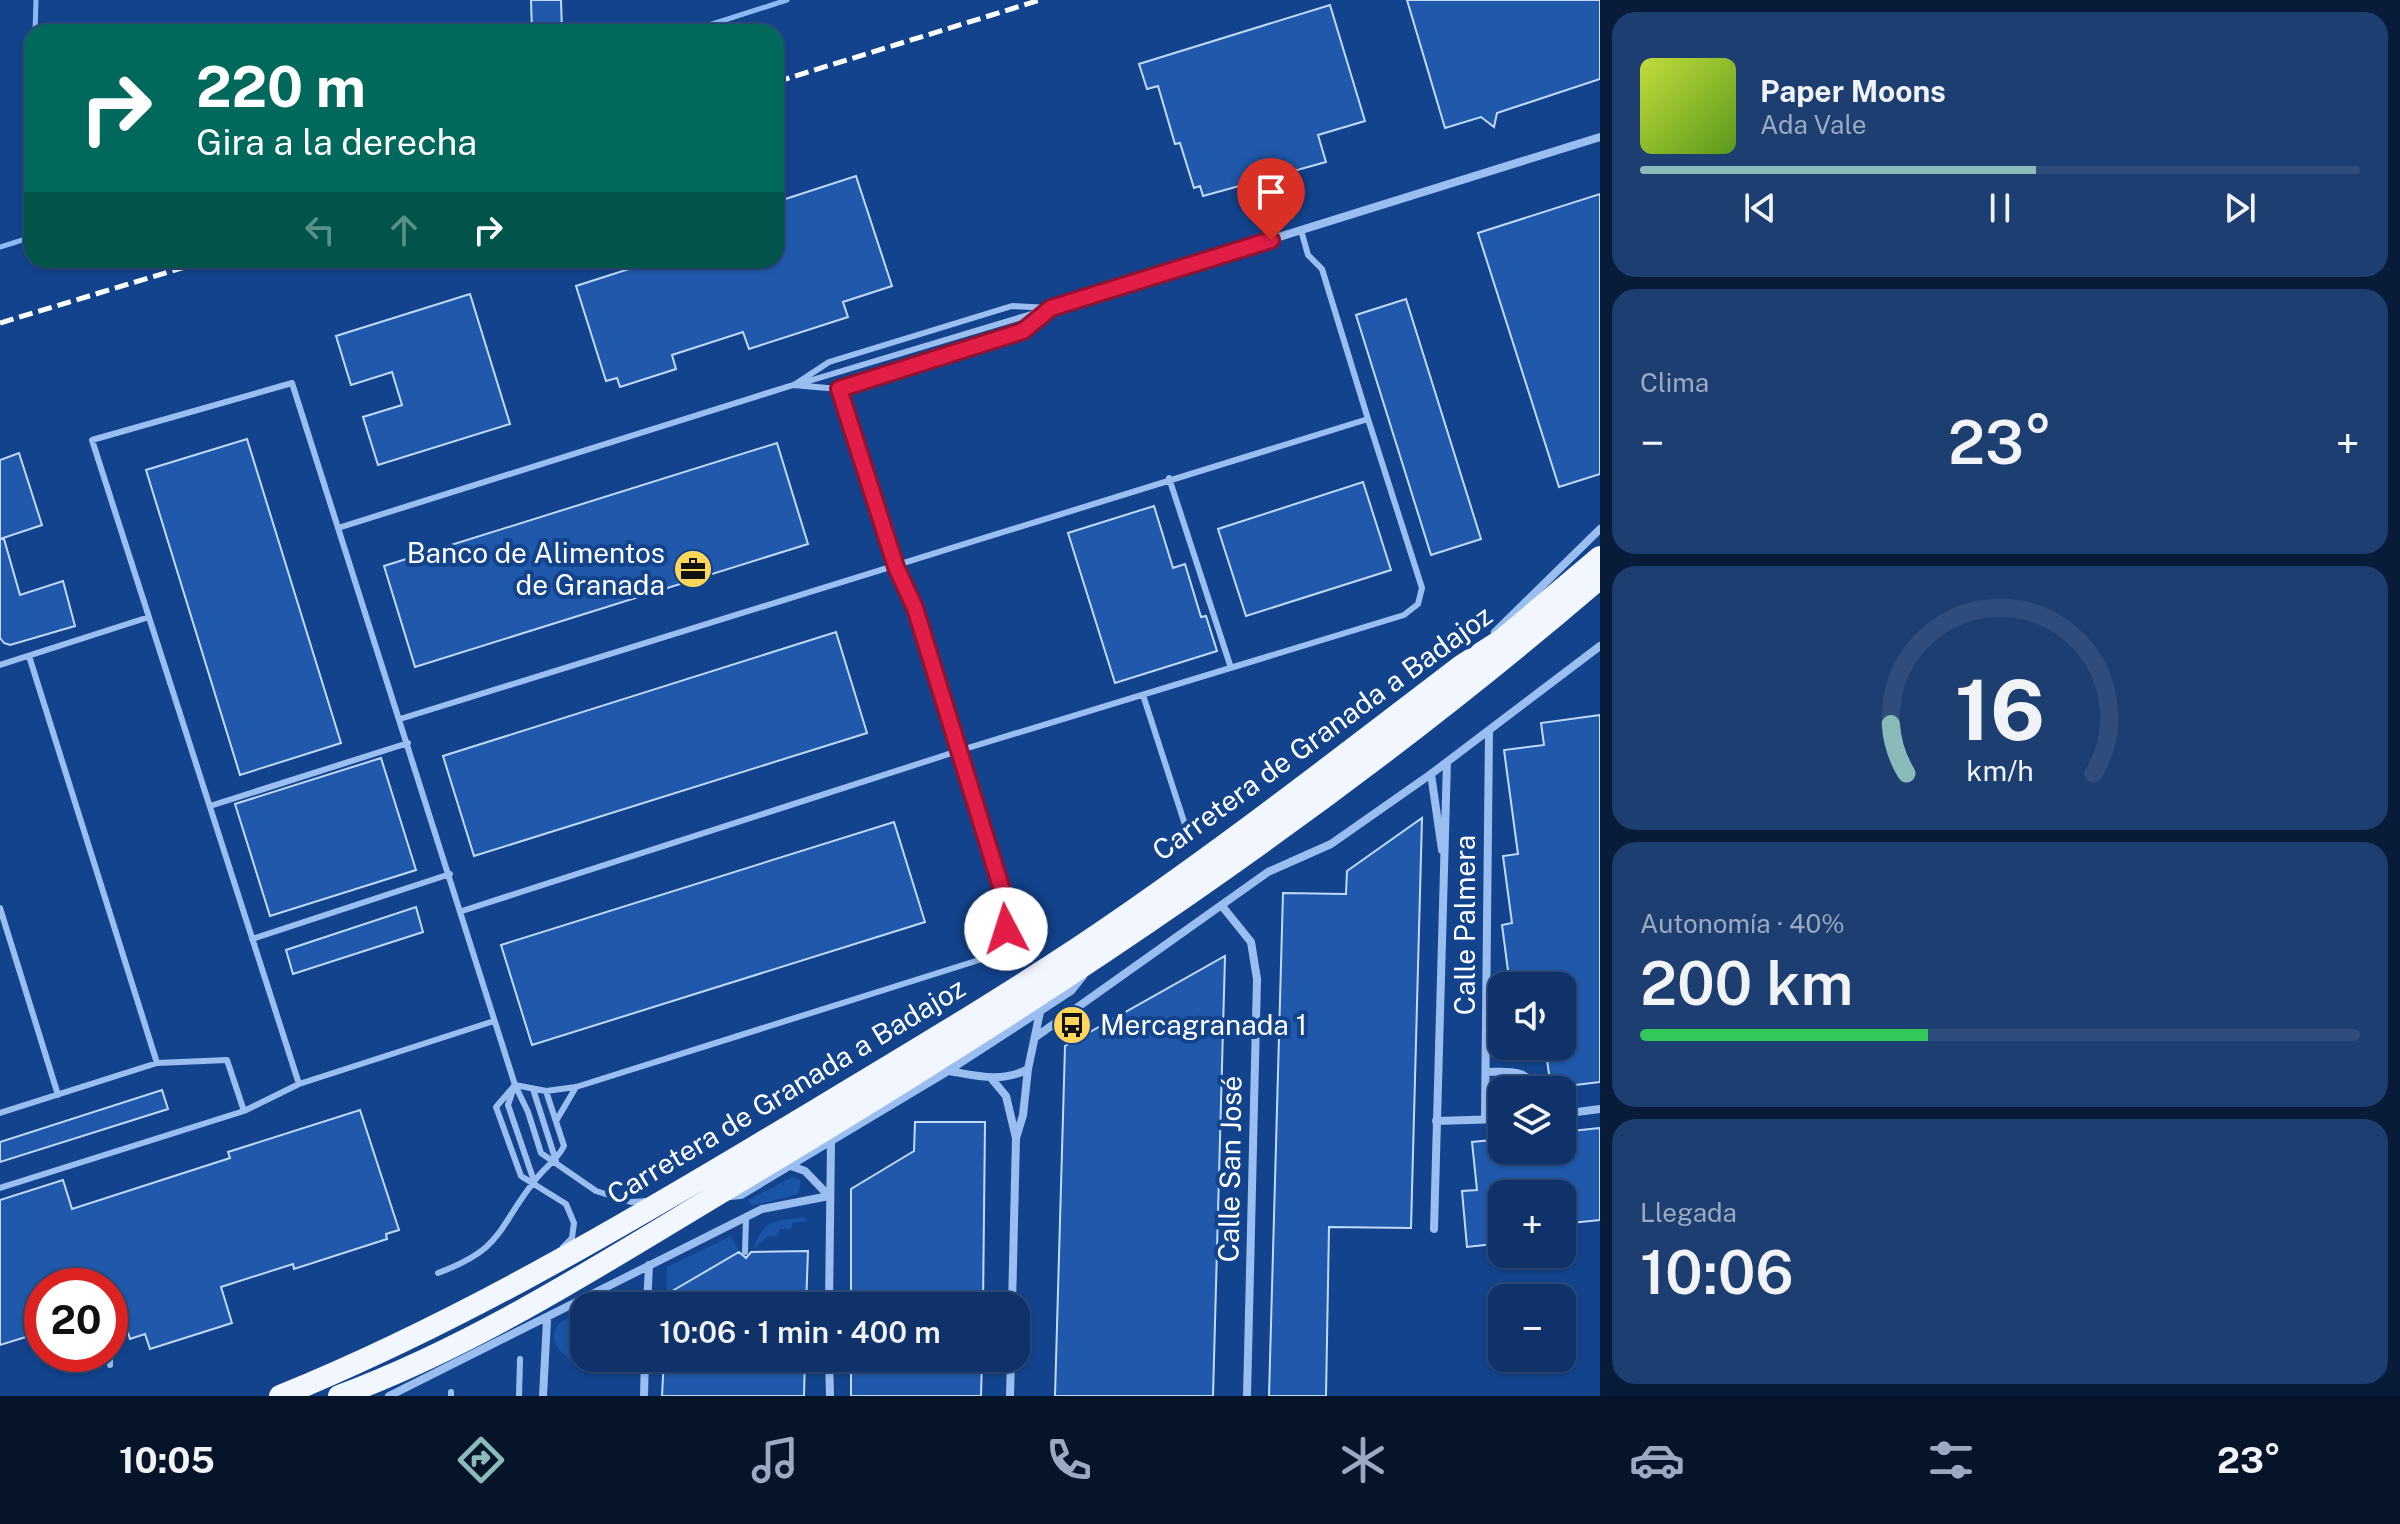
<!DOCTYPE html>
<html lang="es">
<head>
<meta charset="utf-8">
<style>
	:root { --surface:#0e3269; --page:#1c3e71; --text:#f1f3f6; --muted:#9baac0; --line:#2e4d7d; --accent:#8bbbb9 }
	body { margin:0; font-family:"Public Sans",sans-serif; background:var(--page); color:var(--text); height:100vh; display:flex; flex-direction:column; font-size:30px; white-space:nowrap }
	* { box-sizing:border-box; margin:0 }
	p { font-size:26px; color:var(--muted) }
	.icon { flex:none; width:44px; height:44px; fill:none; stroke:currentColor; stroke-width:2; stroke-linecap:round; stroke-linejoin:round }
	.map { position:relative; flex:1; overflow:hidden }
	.sheet { display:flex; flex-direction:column; gap:12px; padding:12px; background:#081c3a; width:800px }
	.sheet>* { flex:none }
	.hud { position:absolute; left:24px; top:24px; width:760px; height:244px; border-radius:24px; box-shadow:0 2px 6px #0004,0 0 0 2px var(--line); background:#00695c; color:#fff; overflow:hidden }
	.controls { position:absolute; left:1488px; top:972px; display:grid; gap:16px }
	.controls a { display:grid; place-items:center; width:88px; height:88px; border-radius:16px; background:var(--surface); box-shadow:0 2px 6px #0004,0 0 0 2px var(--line); font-size:40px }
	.speed { position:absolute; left:24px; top:1268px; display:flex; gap:16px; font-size:40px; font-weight:700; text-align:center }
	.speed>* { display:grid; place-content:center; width:104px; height:104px; border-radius:50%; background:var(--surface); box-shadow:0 2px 6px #0004,0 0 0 2px var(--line); line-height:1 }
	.speed .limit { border:12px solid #d22; background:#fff; color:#111 }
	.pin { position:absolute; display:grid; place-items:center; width:68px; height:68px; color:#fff; margin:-82px -34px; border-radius:50% 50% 50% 0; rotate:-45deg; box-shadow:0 0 8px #0007 }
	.pin .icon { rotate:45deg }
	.me { position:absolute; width:88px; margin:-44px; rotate:355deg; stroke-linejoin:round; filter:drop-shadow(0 0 6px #0008) }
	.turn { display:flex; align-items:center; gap:28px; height:168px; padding:0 40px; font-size:36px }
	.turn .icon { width:104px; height:104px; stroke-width:2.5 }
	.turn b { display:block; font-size:56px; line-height:68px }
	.lanes { display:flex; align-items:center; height:76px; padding:0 40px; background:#0003; justify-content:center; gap:40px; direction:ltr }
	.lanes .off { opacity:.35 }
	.big { font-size:60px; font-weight:600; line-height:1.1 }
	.sheet .widget { flex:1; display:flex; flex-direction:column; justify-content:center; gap:12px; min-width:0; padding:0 28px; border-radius:24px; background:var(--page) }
	.sheet .dial { align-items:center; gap:0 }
	.dial svg { height:208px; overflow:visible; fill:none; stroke:var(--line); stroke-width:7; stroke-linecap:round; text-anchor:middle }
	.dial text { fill:var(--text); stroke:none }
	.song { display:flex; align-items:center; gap:24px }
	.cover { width:96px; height:96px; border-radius:12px; background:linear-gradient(135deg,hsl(70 70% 55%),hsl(90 70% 35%)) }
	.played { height:8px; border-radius:4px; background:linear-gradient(90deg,var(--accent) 55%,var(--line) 55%) }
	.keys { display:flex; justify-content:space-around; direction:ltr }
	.heat { display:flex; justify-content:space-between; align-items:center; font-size:44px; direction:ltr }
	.charge { height:12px; border-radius:6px; background:linear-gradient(90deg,#34c759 40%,var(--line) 0) }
	.trip { position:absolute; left:570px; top:1292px; width:460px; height:80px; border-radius:24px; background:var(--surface); box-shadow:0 2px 6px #0004,0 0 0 2px var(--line); font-weight:600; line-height:80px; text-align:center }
	.menu { display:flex; height:128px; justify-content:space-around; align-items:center; background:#06142a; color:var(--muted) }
	.menu .icon { width:56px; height:56px }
	.menu .selected { color:var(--accent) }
	.menu b { font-size:36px; color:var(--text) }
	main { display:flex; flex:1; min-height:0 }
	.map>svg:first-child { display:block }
</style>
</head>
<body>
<main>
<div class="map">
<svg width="1600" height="1396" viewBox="0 0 1600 1396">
	<rect width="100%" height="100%" fill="#12438c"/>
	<path fill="#1a54a6" d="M 793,1177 L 801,1181 L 798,1194 L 752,1206 L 748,1200 Z
		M 803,1217 L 808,1221 L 793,1223 L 791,1229 L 780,1229 L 778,1236 L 767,1237 L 753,1250 C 763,1219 773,1222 803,1217 Z
		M 731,1236 L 739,1252 L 667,1294 L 667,1267 Z
		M 584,1312 L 584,1358 L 633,1358 C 604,1396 504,1334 584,1312 Z"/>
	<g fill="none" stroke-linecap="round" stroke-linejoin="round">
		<path stroke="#8cb9f4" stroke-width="5" d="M 706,26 L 787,0
			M 35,32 L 36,0
			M 0,247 L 32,237"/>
	</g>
	<path fill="#2059ab" stroke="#c1dafc" stroke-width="2" d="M 531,0 L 561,0 L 562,32 L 532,32 Z
		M 1407,0 L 1600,0 L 1600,79 L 1497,113 L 1494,127 L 1481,117 L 1445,128 Z
		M 1330,5 L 1365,121 L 1318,135 L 1326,162 L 1203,196 L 1200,186 L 1194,188 L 1180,143 L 1175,144 L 1158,86 L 1147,89 L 1139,64 Z
		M 856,176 L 892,286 L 843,302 L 848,317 L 749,349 L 743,332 L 672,355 L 676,369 L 620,387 L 617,378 L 606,381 L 576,286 L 657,260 L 776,260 L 776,202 Z
		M 1600,194 L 1600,474 L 1559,487 L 1478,233 Z
		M 470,294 L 510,424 L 378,465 L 363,417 L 402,405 L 392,372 L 351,385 L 336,336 Z
		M 1406,299 L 1481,539 L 1431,555 L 1356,315 Z
		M 247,439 L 341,743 L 240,775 L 146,470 Z
		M 777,443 L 808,544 L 415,667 L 384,566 Z
		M 19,453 L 42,525 L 0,539 L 0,460 Z
		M 1363,482 L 1391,570 L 1246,616 L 1218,529 Z
		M 1154,506 L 1173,568 L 1185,564 L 1201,617 L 1206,616 L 1217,651 L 1115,683 L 1068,533 Z
		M 0,539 L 4,539 L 20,595 L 63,581 L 75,626 L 10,645 L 4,643 L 0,638 Z
		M 836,632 L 867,733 L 474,856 L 443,756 Z
		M 1600,715 L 1600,1082 L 1551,1088 L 1545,1046 L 1562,1046 L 1562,986 L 1510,986 L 1502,925 L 1512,923 L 1503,856 L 1518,854 L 1504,750 L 1544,745 L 1541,723 Z
		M 381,758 L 416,870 L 270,916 L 235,804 Z
		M 1422,818 L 1411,1228 L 1329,1227 L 1326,1396 L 1269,1396 L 1283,893 L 1346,894 L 1347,871 Z
		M 894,822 L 925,922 L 532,1045 L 501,945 Z
		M 416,907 L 423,932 L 293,974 L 286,950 Z
		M 1225,956 L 1213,1396 L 1055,1396 L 1065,1046 Z
		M 162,1090 L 168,1109 L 0,1162 L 0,1142 Z
		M 360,1110 L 399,1230 L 386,1234 L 387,1239 L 294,1269 L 293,1264 L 221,1287 L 232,1323 L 150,1349 L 145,1334 L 130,1339 L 124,1320 L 110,1324 L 110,1286 L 42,1286 L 42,1332 L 0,1345 L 0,1200 L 63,1180 L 72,1209 L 230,1158 L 228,1152 Z
		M 915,1122 L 985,1122 L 983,1306 L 851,1306 L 851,1189 L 914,1151 Z
		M 1600,1128 L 1600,1220 L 1562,1224 L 1562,1194 L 1502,1194 L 1502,1243 L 1467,1247 L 1462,1191 L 1477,1190 L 1472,1142 L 1502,1139 L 1502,1150 L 1562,1150 L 1562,1132 Z
		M 808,1251 L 806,1306 L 666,1306 L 667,1294 L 739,1252 L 746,1258 L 751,1252 Z
		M 664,1358 L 805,1358 L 804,1396 L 662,1396 Z
		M 851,1358 L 982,1358 L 981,1396 L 851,1396 Z"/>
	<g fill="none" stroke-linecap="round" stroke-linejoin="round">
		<path stroke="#9bbef1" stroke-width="6" d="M 802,383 L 1048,309
			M 794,385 L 829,362 L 1012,306 L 1051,308
			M 1169,478 L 1231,668
			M 338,528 L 793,385 L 839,389 L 1023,331 L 1051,308
			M 29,656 L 157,1063 L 227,1060 L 244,1111
			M 0,665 L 149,617
			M 1143,695 L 1189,837
			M 400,719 L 1368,419 L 1322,269 L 1308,255 L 1301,230
			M 210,806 L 408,743
			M 0,908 L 58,1095
			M 462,911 L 958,751 L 1404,615 L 1418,604 L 1422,588 L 1368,419
			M 252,939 L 450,874
			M 299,1084 L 92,440 L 292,383 L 515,1085 L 528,1112 L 541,1153 L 596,1191 L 631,1202 L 647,1201
			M 515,1085 L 546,1091 L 576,1087 L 979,960 C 1005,939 1009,922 1002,890 L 915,608 L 896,567 L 839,389
			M 515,1085 L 496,1107 L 521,1176 L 566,1204 L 574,1223 L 572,1238 L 563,1247
			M 533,1089 L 556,1161
			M 513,1090 L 508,1105 L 534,1181
			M 0,1113 L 157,1063
			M 556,1121 L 576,1087
			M 0,1188 L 244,1111 L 299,1084 L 494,1021
			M 745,1252 L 746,1218
			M 438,1273 C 505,1248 496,1229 536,1179 C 546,1166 557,1160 564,1146 L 546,1091
			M 110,1357 L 110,1365
			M 451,1396 L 451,1392
			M 519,1396 L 520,1359"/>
		<path stroke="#9bbef1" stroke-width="8" d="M 1051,308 L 1600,137
			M 1495,632 L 1600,529
			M 1431,774 L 1442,850
			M 1222,906 L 1251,942 L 1257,979 L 1247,1396
			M 1037,1036 L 1268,872 L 1331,844 L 1431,774 L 1600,646
			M 949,1071 C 977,1076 1002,1083 1028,1069 L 1040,1012
			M 1486,1072 C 1507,1072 1527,1068 1537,1090
			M 991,1078 L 1006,1096 L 1016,1138 L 1012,1306
			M 1562,1114 L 1600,1109
			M 1485,1118 L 1489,731
			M 1436,1121 L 1502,1119
			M 1016,1138 L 1023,1115 L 1028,1069
			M 791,1166 L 805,1171 L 829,1196
			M 730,1196 L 741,1195 L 948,1071 L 1071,991 L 1083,976
			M 1434,1229 L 1447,762
			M 647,1306 L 649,1265
			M 829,1306 L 831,1142
			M 829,1358 L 830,1396
			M 389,1396 L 762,1209 L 829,1196
			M 543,1396 L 547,1320
			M 644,1396 L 645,1358
			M 1010,1396 L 1011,1358"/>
		<path stroke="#f2f6ff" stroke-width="22" d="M 280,1396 C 447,1328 602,1238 756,1146 C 864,1081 973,1017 1078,948 C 1210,860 1335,762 1461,666 L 1503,639 L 1600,557
			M 339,1396 C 482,1343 614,1256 745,1178 C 1045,999 1335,806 1600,578"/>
		<path stroke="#fff" stroke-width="5" stroke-dasharray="14 6" stroke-linecap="butt" d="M 776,82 L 1040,0
			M 0,323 L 208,260"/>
	</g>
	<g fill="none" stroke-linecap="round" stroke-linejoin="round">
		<defs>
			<path id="route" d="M 1006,929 L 1007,912 L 1002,890 L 915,608 L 896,567 L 839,389 L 1023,331 L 1051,308 L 1271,240"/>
		</defs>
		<use href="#route" stroke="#92132f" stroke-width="20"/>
		<use href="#route" stroke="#e11d48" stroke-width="14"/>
	</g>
	<defs>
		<symbol id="office-disc" viewBox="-11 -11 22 22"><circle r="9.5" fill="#ffd65a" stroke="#12438c"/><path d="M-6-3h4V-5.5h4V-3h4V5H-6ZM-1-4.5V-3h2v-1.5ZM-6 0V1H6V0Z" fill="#111"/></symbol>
		<symbol id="bus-disc" viewBox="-11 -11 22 22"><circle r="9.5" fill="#ffd65a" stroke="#12438c"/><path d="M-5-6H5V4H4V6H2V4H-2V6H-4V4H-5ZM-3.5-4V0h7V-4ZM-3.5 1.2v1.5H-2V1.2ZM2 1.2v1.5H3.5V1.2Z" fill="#111"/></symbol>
	</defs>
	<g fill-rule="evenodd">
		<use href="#office-disc" x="671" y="547" width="44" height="44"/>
		<use href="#bus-disc" x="1050" y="1003" width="44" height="44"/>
	</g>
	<g text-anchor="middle" stroke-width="8" stroke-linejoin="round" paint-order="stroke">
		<g font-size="28" fill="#fff" stroke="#12438c" text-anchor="end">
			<text x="665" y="563">Banco de Alimentos<tspan x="665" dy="32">de Granada</tspan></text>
			<text x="1100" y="1035" text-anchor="start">Mercagranada 1</text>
		</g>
		<g font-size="28" fill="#fff" stroke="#12438c">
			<text transform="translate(1322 733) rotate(-36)" y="10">Carretera de Granada a Badajoz</text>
			<text transform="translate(1465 925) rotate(-90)" y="10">Calle Palmera</text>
			<text transform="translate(786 1091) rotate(-31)" y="10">Carretera de Granada a Badajoz</text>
			<text transform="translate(1230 1169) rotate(-89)" y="10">Calle San José</text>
		</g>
	</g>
</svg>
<div class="controls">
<a><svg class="icon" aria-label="sound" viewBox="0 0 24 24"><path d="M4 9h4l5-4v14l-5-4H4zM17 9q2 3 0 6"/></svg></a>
<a><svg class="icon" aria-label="layers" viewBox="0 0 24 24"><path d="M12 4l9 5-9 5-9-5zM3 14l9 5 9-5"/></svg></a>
<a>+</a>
<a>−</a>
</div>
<div class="speed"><div class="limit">20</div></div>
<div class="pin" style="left:1271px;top:240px;background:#d93025"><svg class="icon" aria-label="arrive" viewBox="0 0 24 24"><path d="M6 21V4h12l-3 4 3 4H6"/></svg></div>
<svg class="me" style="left:1006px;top:929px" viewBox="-20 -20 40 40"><circle r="19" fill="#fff"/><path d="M0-13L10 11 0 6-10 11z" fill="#e11d48"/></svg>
<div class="trip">10:06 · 1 min · 400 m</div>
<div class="hud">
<div class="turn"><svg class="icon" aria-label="right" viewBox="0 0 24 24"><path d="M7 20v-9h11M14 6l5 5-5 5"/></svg><div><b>220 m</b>Gira a la derecha</div></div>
<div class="lanes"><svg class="icon off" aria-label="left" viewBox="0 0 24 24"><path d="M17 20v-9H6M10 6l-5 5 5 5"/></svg><svg class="icon off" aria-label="ahead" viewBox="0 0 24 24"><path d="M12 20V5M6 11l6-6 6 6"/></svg><svg class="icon" aria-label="right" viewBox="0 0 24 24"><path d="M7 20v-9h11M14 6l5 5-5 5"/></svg></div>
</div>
</div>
<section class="sheet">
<div class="widget">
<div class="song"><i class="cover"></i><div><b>Paper Moons</b><p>Ada Vale</p></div></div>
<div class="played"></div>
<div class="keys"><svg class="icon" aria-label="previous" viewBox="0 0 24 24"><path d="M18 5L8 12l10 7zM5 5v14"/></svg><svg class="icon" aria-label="pause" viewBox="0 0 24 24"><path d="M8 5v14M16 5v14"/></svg><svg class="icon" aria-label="next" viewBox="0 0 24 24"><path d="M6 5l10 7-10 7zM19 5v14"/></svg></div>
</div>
<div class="widget"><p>Clima</p>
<div class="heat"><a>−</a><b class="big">23°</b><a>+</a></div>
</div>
<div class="widget dial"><svg viewBox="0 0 100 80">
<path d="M14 69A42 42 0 1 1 86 69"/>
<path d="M14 69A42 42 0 0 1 8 50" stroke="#8bbbb9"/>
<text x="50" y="56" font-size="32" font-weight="700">16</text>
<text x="50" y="72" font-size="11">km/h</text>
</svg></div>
<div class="widget"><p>Autonomía · 40%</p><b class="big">200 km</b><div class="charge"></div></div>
<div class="widget"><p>Llegada</p><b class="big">10:06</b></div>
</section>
</main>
<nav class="menu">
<b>10:05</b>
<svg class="icon selected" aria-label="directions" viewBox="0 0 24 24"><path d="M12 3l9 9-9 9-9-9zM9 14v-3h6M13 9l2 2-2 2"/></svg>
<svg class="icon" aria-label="music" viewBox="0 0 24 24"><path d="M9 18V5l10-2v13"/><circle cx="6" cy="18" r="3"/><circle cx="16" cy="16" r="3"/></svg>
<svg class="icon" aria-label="phone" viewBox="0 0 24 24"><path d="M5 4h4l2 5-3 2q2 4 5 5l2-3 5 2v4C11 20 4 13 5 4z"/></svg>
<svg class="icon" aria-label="climate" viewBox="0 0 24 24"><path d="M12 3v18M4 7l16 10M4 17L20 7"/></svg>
<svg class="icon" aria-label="car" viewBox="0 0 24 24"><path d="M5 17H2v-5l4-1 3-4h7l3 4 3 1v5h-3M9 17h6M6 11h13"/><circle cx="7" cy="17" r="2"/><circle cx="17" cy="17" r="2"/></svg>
<svg class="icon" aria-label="filters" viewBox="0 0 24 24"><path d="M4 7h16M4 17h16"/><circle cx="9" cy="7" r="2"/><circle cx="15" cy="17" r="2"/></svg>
<b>23°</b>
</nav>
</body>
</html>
